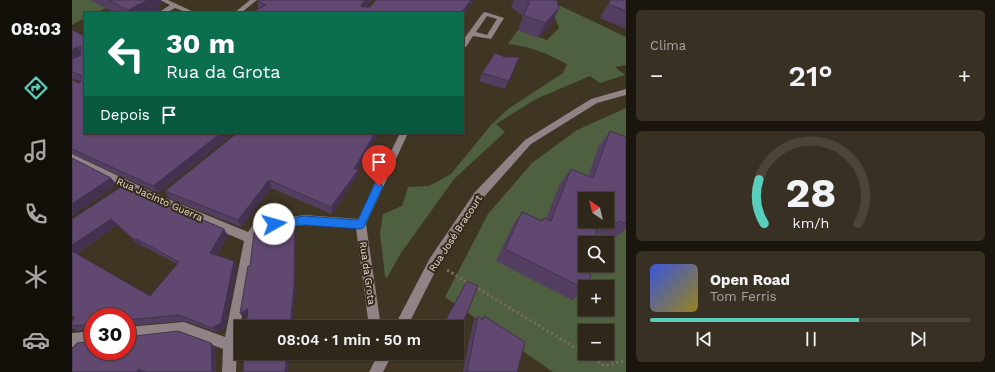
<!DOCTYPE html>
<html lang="pt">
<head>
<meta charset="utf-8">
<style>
	:root { --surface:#2f281a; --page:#373023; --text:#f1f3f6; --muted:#a7a6a2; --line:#4a4439; --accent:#5acebd }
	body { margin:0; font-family:"Work Sans",sans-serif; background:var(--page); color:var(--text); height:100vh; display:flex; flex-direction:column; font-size:15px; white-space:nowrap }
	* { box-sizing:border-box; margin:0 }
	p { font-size:13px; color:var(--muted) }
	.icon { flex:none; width:22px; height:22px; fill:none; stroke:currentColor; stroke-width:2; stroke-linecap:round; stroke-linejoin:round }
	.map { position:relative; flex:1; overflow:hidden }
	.details { display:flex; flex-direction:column; gap:10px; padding:10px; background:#1a160e; width:369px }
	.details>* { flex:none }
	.guide { position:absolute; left:12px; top:12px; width:380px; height:122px; border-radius:0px; box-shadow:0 1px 3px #0004,0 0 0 1px var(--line); background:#0b6e4f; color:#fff; overflow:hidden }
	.needle { width:26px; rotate:325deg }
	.buttons { position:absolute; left:506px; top:192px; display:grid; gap:8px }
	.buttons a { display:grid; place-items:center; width:36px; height:36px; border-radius:0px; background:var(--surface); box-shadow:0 1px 3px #0004,0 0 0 1px var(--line); font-size:20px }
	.speed { position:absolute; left:12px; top:308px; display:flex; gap:8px; font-size:20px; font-weight:700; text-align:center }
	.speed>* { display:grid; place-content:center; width:52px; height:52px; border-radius:50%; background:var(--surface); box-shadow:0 1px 3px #0004,0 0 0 1px var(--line); line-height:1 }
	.speed .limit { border:6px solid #d22; background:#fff; color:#111 }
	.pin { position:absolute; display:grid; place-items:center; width:34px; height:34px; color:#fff; margin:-41px -17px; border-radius:50% 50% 50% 0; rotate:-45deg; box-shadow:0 0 4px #0007 }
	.pin .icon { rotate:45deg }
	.me { position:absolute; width:44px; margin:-22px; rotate:83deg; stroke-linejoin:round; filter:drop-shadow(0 0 3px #0008) }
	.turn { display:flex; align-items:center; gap:14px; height:84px; padding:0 16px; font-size:18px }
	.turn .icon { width:52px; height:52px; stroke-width:2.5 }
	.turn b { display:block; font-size:28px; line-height:34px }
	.then { display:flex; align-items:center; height:38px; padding:0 16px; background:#0003; gap:8px; font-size:15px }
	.big { font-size:30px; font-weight:600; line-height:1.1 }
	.details .tile { flex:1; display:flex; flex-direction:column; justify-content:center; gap:6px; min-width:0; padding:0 14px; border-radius:6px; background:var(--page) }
	.details .dial { align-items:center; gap:0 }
	.dial svg { height:104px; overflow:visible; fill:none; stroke:var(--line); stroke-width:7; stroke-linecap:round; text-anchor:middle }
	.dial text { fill:var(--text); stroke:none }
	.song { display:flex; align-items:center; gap:12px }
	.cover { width:48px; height:48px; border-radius:6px; background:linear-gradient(135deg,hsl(230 70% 55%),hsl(50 70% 35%)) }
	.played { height:4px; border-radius:2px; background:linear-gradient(90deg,var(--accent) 65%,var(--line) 65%) }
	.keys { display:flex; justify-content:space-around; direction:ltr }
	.heat { display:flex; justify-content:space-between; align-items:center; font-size:22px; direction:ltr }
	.trip { position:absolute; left:162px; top:320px; width:230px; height:40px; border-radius:0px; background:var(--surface); box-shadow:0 1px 3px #0004,0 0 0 1px var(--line); font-weight:600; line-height:40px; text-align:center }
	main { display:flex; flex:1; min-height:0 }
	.tabs { display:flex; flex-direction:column; width:72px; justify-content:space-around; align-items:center; background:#13100a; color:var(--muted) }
	.tabs .icon { width:28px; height:28px }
	.tabs .active { color:var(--accent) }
	.tabs b { font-size:18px; color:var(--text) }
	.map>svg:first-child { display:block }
</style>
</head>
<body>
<main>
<nav class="tabs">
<b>08:03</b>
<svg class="icon active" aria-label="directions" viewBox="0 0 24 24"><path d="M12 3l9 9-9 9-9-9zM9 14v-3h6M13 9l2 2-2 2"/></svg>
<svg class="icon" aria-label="music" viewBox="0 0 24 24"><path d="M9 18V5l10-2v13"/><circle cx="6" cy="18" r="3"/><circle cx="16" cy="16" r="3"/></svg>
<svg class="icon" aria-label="phone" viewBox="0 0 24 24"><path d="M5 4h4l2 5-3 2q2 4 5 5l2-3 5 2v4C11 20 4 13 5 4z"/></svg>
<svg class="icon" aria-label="climate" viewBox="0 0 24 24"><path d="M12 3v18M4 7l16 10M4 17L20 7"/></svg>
<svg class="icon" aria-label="car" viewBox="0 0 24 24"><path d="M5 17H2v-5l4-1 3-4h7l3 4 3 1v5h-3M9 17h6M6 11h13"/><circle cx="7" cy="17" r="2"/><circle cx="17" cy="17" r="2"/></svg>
</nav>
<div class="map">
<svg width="554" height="372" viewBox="0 0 554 372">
	<rect width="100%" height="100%" fill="#3f3523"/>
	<path fill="#4e603f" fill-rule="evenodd" d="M 0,0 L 19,0 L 36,7 L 23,13 L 13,13 L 13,18 L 0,25 Z
		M 476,0 L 554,37 L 554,65 L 543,67 L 553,75 L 528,83 L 518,76 L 464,99 L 424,124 L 433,132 L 382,179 L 329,253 L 315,278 L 313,276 L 308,234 L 311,214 L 330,206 L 336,187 L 357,186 L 379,174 L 419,125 L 436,109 L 491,73 L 495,64 C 473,53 461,47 436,44 L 446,30 L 475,40 L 487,28 Z
		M 554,108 L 554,372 L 481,372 L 373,297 L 416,214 L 460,163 L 505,130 ZM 513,199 L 535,199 L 535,221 L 513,221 ZM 513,243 L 535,243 L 535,265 L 513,265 ZM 513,287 L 535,287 L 535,309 L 513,309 ZM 513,331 L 535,331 L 535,353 L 513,353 Z"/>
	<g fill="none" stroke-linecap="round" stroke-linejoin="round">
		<path stroke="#736a5a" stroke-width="3" stroke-dasharray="2.5 2.5" stroke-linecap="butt" d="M 375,270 L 398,284
			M 402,286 L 533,366 L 554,360"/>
		<path fill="#8f8386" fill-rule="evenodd" d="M 88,0 L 96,0 L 124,13 L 116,13 L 103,8 L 94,13 L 86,13 L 98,5 Z
			M 178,0 L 185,0 L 169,13 L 162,13 Z
			M 413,12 L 432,18 L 419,39 L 401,36 L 394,47 L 391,47 L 391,40 L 411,13 ZM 415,16 L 425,19 L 415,35 L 404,32 Z
			M 554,89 L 554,95 L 525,103 L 459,144 L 411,198 L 366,266 L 335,327 L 322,327 L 358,258 L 403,192 L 453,140 L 519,99 Z
			M 328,133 L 336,133 L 294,224 L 309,327 L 297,327 L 284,228 L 233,225 L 189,230 L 183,239 L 165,345 L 164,372 L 150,372 L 151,349 L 112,334 L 55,341 L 55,327 L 112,322 L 153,337 L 172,241 L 83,203 L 0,161 L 0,154 L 91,197 L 176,232 L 182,223 L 186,221 L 233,215 L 286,219 Z
			M 21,331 L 21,345 L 0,347 L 0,333 Z
			M 307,353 L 321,353 L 311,372 L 297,372 Z"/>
	</g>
	<path fill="#533e61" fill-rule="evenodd" d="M 18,0 L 89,0 L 90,3 L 87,4 L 89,9 L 81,13 L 43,13 Z
		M 186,0 L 300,0 L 294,7 L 402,0 L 391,16 L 391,13 L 187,8 L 186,8 L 185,1 Z
		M 442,0 L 485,0 L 480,23 L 466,38 L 446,30 L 451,16 L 439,7 Z
		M 554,0 L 554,29 L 528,18 L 536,4 Z
		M 0,31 L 13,37 L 13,133 L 162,133 L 86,193 L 0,154 L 0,80 L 7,83 L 9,81 L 0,79 Z
		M 433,57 L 447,57 L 433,89 L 407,81 L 410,73 Z
		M 538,131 L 554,137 L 554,229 L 543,238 L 534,234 L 532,236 L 524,233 L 513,271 L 513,290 L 500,300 L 424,261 L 441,225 L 450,212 L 469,220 L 472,218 L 474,219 L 488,184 L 499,169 L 516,176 L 527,146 ZM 535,199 L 535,221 L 513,221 Z
		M 286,170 L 285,177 L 260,214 L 199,188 L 169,227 L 98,199 L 93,191 Z
		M 77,197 L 152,229 L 156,236 L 145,255 L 165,267 L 153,328 L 145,332 L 112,321 L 55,326 L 55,317 L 21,317 L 21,351 L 139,343 L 143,348 L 144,372 L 0,372 L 14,342 L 15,330 L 5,331 L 0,328 L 0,321 L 3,318 L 0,317 L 0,219 ZM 45,225 L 69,247 L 71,246 L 105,264 L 78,296 L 5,254 Z
		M 406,316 L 410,319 L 412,316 L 445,372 L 391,372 L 401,322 Z"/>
	<path fill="#43324f" d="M 76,0 L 89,0 L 90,3 L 87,4 L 89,9 L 81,13 L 58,13 L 56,10 Z
		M 293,0 L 300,0 L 289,12 L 289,5 Z
		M 399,0 L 402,0 L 391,16 L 391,13 L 389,13 Z
		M 487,8 L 480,23 L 466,38 L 473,23 Z
		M 5,47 L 10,54 L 0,61 L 0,50 Z
		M 149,133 L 162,133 L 86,193 L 81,186 Z
		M 303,133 L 307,133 L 286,170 L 285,177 L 260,214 L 259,207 Z
		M 39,178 L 45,185 L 0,216 L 0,204 Z
		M 197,180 L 199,188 L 169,227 L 166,220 Z
		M 39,219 L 45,225 L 4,254 L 0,252 L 0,245 Z
		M 223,221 L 224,227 L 223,291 L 220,327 L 218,327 Z
		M 152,229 L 156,236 L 142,259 L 138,253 Z
		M 65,239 L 71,246 L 69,247 L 63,240 Z
		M 162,261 L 165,267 L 153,328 L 145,332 L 140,328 Z
		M 176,309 L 179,314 L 171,318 L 168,313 Z
		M 139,343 L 143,348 L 144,372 L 140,372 Z
		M 215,353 L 218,353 L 216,372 L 213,372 Z
		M 66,369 L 72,372 L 65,372 Z"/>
	<path fill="#604871" stroke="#43324f" d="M 36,0 L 76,0 L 56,10 Z
		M 186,0 L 293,0 L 289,5 L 289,7 L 298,7 L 304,0 L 399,0 L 389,13 L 178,13 L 194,5 L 185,1 Z
		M 455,0 L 485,0 L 487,8 L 473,23 L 451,15 L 458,2 Z
		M 539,0 L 554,0 L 554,11 L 536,4 Z
		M 1,30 L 13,37 L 13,133 L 149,133 L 81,186 L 0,149 L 0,80 L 7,83 L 9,81 L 9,75 L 0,72 L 0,59 L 9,55 L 9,47 L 5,47 L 0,50 L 0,31 Z
		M 423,53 L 433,57 L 447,57 L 437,81 L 410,73 Z
		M 538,131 L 554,137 L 554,224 L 548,221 L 546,223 L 535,218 L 535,199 L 513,199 L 513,221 L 527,221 L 521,243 L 513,243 L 513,265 L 515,265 L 513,271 L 519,275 L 515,287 L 513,287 L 513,289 L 433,249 L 450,212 L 470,221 L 472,218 L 479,221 L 499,169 L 521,178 Z
		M 165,133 L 252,133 L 257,135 L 259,133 L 303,133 L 282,169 L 286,170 L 259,207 L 197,180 L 166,220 L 93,191 Z
		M 0,158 L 39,178 L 0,204 Z
		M 52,185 L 77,197 L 152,229 L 138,253 L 162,261 L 149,323 L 140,328 L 107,315 L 55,320 L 55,317 L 21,317 L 21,351 L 55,351 L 55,337 L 106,331 L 139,343 L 140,372 L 74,372 L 66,369 L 65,372 L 0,372 L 0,349 L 5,343 L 14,342 L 14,331 L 17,327 L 14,327 L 13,325 L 0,326 L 0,321 L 3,318 L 0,316 L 0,251 L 78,296 L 107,262 L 65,239 L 63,240 L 39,219 L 0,245 L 0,219 Z
		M 223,221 L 222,285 L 218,327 L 174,327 L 176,309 L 168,313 L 176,266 L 178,266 L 182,233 L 187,225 Z
		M 395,281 L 406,286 L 385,337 L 385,327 L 370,327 Z
		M 406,316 L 411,320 L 412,316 L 453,342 L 445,372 L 395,372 Z
		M 172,353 L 215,353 L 213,372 L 171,372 Z"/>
	<path fill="#1a73e8" stroke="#114b97" d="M 307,182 L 311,186 L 292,227 L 289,229 L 233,225 L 202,228 L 198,227 L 197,224 L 198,221 L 202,220 L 233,216 L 286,220 L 303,183 Z"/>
	<g text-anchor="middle" stroke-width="4" stroke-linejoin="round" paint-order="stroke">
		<g font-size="10" fill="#e4ddd2" stroke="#352a19">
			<text transform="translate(88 199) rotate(24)" y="4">Rua Jacinto Guerra</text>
			<text transform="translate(383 233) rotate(-57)" y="4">Rua José Bracourt</text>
			<text transform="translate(296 273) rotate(82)" y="4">Rua da Grota</text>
		</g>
	</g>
</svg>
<div class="buttons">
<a><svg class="needle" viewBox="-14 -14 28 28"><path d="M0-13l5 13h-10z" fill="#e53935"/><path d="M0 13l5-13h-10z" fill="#a7a6a2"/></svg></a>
<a><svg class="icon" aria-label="search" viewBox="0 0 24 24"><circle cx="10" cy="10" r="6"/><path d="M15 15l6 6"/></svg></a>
<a>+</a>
<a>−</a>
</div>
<div class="speed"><div class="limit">30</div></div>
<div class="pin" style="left:307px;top:186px;background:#d93025"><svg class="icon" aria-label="arrive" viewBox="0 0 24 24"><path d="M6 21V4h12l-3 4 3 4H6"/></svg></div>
<svg class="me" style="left:202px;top:224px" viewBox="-20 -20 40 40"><circle r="19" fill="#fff"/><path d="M0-13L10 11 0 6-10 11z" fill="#1a73e8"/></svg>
<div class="trip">08:04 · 1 min · 50 m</div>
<div class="guide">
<div class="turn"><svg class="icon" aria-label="left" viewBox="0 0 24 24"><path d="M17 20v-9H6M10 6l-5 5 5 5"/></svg><div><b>30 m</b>Rua da Grota</div></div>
<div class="then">Depois<svg class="icon" aria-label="arrive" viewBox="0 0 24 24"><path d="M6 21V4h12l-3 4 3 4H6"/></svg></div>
</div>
</div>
<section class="details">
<div class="tile"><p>Clima</p>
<div class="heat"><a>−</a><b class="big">21°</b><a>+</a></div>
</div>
<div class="tile dial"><svg viewBox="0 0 100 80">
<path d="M14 69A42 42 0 1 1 86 69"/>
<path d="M14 69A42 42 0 0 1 10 35" stroke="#5acebd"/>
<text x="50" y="56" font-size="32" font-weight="700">28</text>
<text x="50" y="72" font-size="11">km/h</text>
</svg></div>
<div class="tile">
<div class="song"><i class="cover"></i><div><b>Open Road</b><p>Tom Ferris</p></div></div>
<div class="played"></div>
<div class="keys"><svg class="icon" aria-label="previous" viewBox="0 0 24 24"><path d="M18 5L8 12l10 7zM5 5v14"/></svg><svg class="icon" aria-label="pause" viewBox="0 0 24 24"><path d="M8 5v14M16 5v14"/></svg><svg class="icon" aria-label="next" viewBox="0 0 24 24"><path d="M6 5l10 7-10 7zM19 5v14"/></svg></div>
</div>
</section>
</main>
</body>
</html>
